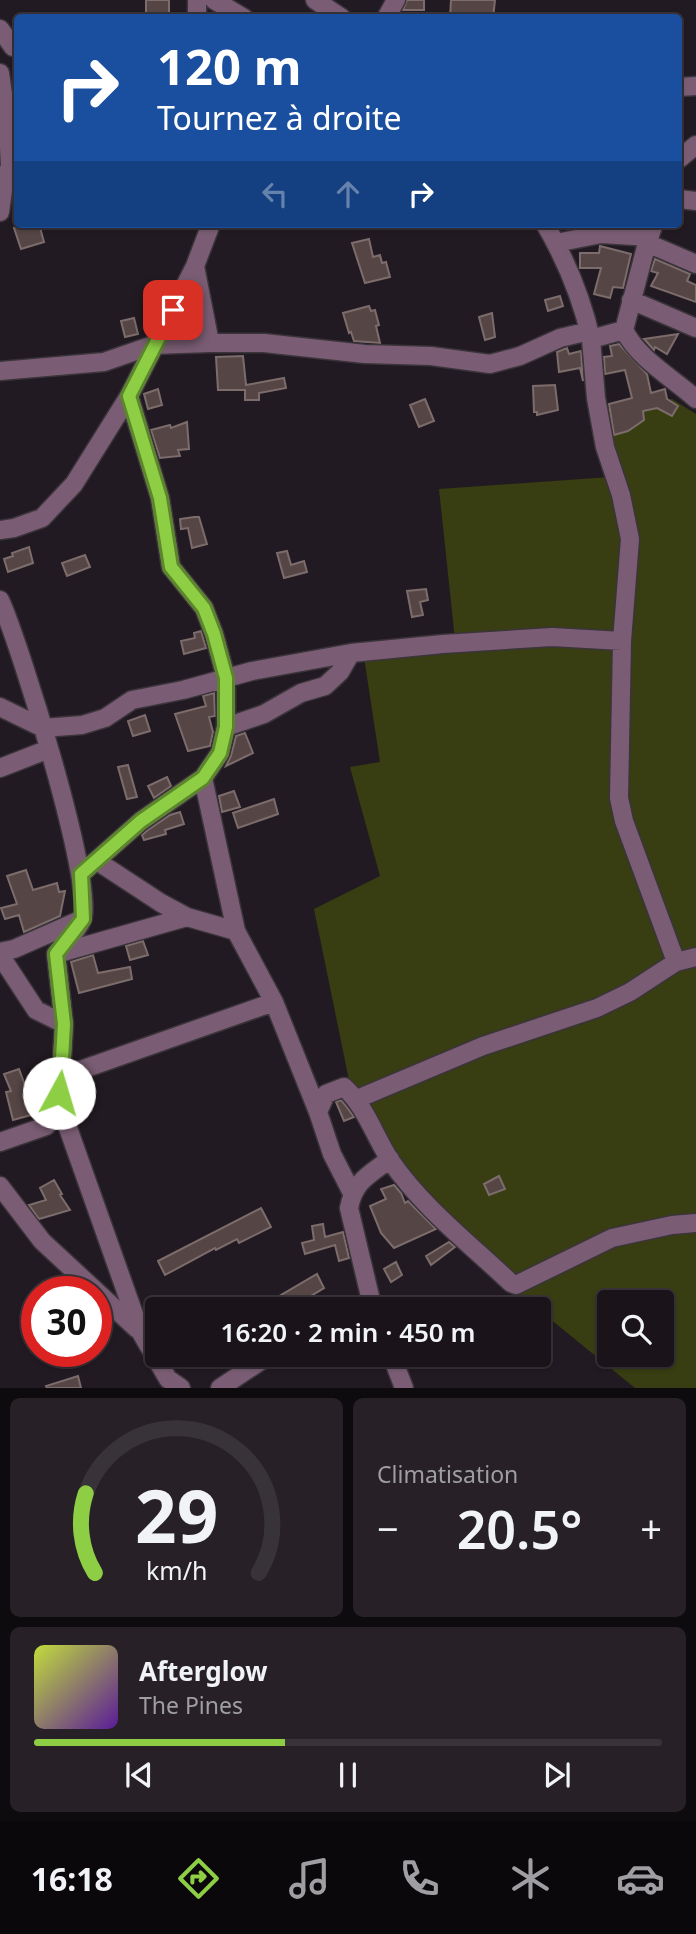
<!DOCTYPE html>
<html lang="fr">
<head>
<meta charset="utf-8">
<style>
	:root { --surface:#1a141a; --page:#272127; --text:#f1f3f6; --muted:#9f9ea2; --line:#383339; --accent:#8dce44 }
	body { margin:0; font-family:"Noto Sans",sans-serif; background:var(--page); color:var(--text); height:100vh; display:flex; flex-direction:column; font-size:26px; white-space:nowrap }
	* { box-sizing:border-box; margin:0 }
	p { font-size:23px; color:var(--muted) }
	.icon { flex:none; width:38px; height:38px; fill:none; stroke:currentColor; stroke-width:2; stroke-linecap:round; stroke-linejoin:round }
	.map { position:relative; height:1388px; overflow:hidden }
	.drawer { display:flex; flex-direction:column; gap:10px; padding:10px; background:#0e0b0e; flex:1 }
	.drawer>* { flex:none }
	.guide { position:absolute; left:14px; top:14px; width:668px; height:214px; border-radius:7px; box-shadow:0 2px 5px #0004,0 0 0 2px var(--line); background:#1a4fa0; color:#fff; overflow:hidden }
	.controls { position:absolute; left:597px; top:1290px; display:grid; gap:14px }
	.controls a { display:grid; place-items:center; width:77px; height:77px; border-radius:7px; background:var(--surface); box-shadow:0 2px 5px #0004,0 0 0 2px var(--line); font-size:35px }
	.speed { position:absolute; left:21px; top:1276px; display:flex; gap:14px; font-size:35px; font-weight:700; text-align:center }
	.speed>* { display:grid; place-content:center; width:91px; height:91px; border-radius:50%; background:var(--surface); box-shadow:0 2px 5px #0004,0 0 0 2px var(--line); line-height:1 }
	.speed .limit { border:10px solid #d22; background:#fff; color:#111 }
	.pin { position:absolute; display:grid; place-items:center; width:60px; height:60px; color:#fff; margin:-30px; border-radius:14px; box-shadow:0 4px 10px #0006 }
	.me { position:absolute; width:77px; margin:-38px; rotate:6deg; stroke-linejoin:round; filter:drop-shadow(0 0 5px #0008) }
	.turn { display:flex; align-items:center; gap:24px; height:147px; padding:0 28px; font-size:32px }
	.turn .icon { width:91px; height:91px; stroke-width:2.5 }
	.turn b { display:block; font-size:49px; line-height:60px }
	.lanes { display:flex; align-items:center; height:66px; padding:0 28px; background:#0003; justify-content:center; gap:35px; direction:ltr }
	.lanes .off { opacity:.35 }
	.big { font-size:52px; font-weight:600; line-height:1.1 }
	.drawer .widget { flex:1; display:flex; flex-direction:column; justify-content:center; gap:10px; min-width:0; padding:0 24px; border-radius:10px; background:var(--page) }
	.drawer .dial { align-items:center; gap:0 }
	.dial svg { height:182px; overflow:visible; fill:none; stroke:var(--line); stroke-width:7; stroke-linecap:round; text-anchor:middle }
	.dial text { fill:var(--text); stroke:none }
	.song { display:flex; align-items:center; gap:21px }
	.cover { width:84px; height:84px; border-radius:10px; background:linear-gradient(135deg,hsl(70 70% 55%),hsl(270 70% 35%)) }
	.played { height:7px; border-radius:4px; background:linear-gradient(90deg,var(--accent) 40%,var(--line) 40%) }
	.keys { display:flex; justify-content:space-around; direction:ltr }
	.heat { display:flex; justify-content:space-between; align-items:center; font-size:38px; direction:ltr }
	.drawer .tiles { flex:1; display:grid; gap:10px; grid-template-columns:1fr 1fr }
	.widget:last-child { grid-column:span 2 }
	.trip { position:absolute; left:145px; top:1297px; width:406px; height:70px; border-radius:7px; background:var(--surface); box-shadow:0 2px 5px #0004,0 0 0 2px var(--line); font-weight:600; line-height:70px; text-align:center }
	.tabs { display:flex; height:112px; justify-content:space-around; align-items:center; background:#0a080a; color:var(--muted) }
	.tabs .icon { width:49px; height:49px }
	.tabs .current { color:var(--accent) }
	.tabs b { font-size:32px; color:var(--text) }
	.map>svg:first-child { display:block }
</style>
</head>
<body>
<div class="map">
<svg width="696" height="1388" viewBox="0 0 696 1388">
	<rect width="100%" height="100%" fill="#221a22"/>
	<path fill="#383e11" fill-rule="evenodd" d="M 672,399 L 696,414 L 696,1388 L 635,1388 L 512,1288 L 388,1153 L 351,1090 L 314,909 L 380,876 L 350,767 L 380,762 L 364,657 L 456,649 L 439,489 L 610,477 L 601,409 ZM 609,1302 L 662,1302 L 662,1354 L 609,1354 Z"/>
	<path fill="#554645" stroke="#7c6c6b" stroke-width="2" d="M 146,0 L 169,0 L 169,13 L 146,13 Z
		M 407,0 L 424,0 L 424,10 L 403,10 Z
		M 451,0 L 495,0 L 493,18 L 450,18 Z
		M 26,224 L 39,224 L 44,242 L 21,249 L 14,228 Z
		M 369,239 L 373,257 L 380,255 L 382,263 L 386,262 L 390,277 L 365,283 L 352,243 Z
		M 600,246 L 631,254 L 623,288 L 613,287 L 610,298 L 594,294 L 601,268 L 580,268 L 580,253 L 599,253 Z
		M 655,259 L 690,274 L 687,281 L 696,285 L 696,302 L 651,286 L 658,273 L 651,271 Z
		M 560,296 L 563,306 L 548,311 L 545,300 Z
		M 369,306 L 371,311 L 375,310 L 379,325 L 376,326 L 380,343 L 354,341 L 351,332 L 349,333 L 343,313 Z
		M 492,313 L 495,337 L 485,340 L 479,317 Z
		M 134,318 L 138,334 L 125,337 L 121,321 Z
		M 678,334 L 667,354 L 655,347 L 654,350 L 644,339 Z
		M 619,344 L 647,374 L 651,393 L 665,389 L 667,399 L 678,406 L 672,416 L 657,408 L 643,411 L 644,420 L 628,431 L 614,435 L 609,404 L 632,398 L 625,370 L 605,374 L 604,357 L 612,356 L 610,346 Z
		M 567,348 L 569,354 L 581,351 L 583,381 L 580,368 L 559,372 L 557,352 Z
		M 243,356 L 246,385 L 284,378 L 286,388 L 259,393 L 259,400 L 245,400 L 245,390 L 218,390 L 216,357 Z
		M 555,385 L 558,410 L 537,415 L 537,412 L 534,412 L 533,386 Z
		M 158,389 L 162,405 L 148,409 L 144,394 Z
		M 425,399 L 434,421 L 419,427 L 410,405 Z
		M 187,422 L 189,449 L 178,450 L 180,456 L 160,458 L 151,430 L 170,425 L 171,428 Z
		M 194,517 L 199,517 L 207,544 L 192,548 L 188,528 L 181,529 L 180,519 Z
		M 29,547 L 33,563 L 8,572 L 4,559 L 13,556 L 12,553 Z
		M 287,551 L 291,565 L 304,561 L 307,572 L 284,578 L 277,553 Z
		M 85,555 L 90,567 L 67,576 L 62,563 Z
		M 426,589 L 428,600 L 420,602 L 423,615 L 412,617 L 407,591 Z
		M 201,631 L 206,648 L 184,654 L 181,641 L 195,638 L 194,633 Z
		M 214,693 L 215,716 L 209,717 L 213,732 L 210,746 L 188,751 L 175,714 L 206,706 L 203,696 Z
		M 145,715 L 150,731 L 133,736 L 128,721 Z
		M 245,733 L 253,753 L 226,766 L 231,756 L 236,736 Z
		M 128,765 L 137,797 L 127,799 L 118,767 Z
		M 167,777 L 171,786 L 154,798 L 148,786 Z
		M 234,791 L 240,807 L 222,812 L 219,796 Z
		M 274,799 L 278,814 L 238,828 L 233,813 Z
		M 180,812 L 184,824 L 165,830 L 166,834 L 144,840 L 142,835 L 148,830 L 170,815 Z
		M 26,870 L 33,890 L 57,883 L 59,892 L 65,891 L 60,916 L 24,932 L 19,915 L 5,919 L 1,908 L 17,904 L 7,876 Z
		M 143,941 L 148,955 L 130,960 L 126,946 Z
		M 93,955 L 98,973 L 130,967 L 132,979 L 79,993 L 71,962 Z
		M 19,1069 L 25,1085 L 33,1083 L 42,1112 L 13,1120 L 6,1092 L 11,1091 L 4,1074 Z
		M 341,1100 L 349,1110 L 354,1117 L 344,1121 L 336,1102 Z
		M 499,1176 L 505,1189 L 489,1195 L 484,1184 Z
		M 54,1180 L 62,1194 L 60,1195 L 70,1210 L 39,1219 L 29,1205 L 46,1200 L 40,1188 Z
		M 394,1185 L 401,1193 L 405,1203 L 408,1201 L 436,1229 L 394,1248 L 381,1233 L 370,1206 L 386,1199 L 381,1189 Z
		M 261,1208 L 271,1227 L 239,1243 L 237,1239 L 216,1250 L 215,1248 L 165,1275 L 158,1261 Z
		M 323,1224 L 325,1237 L 343,1232 L 349,1258 L 339,1261 L 335,1245 L 305,1254 L 302,1243 L 314,1240 L 312,1226 Z
		M 449,1242 L 455,1247 L 431,1265 L 426,1256 Z
		M 396,1262 L 402,1275 L 391,1282 L 384,1269 Z
		M 317,1274 L 324,1288 L 289,1309 L 275,1309 L 271,1301 Z
		M 416,1354 L 452,1354 L 452,1357 L 420,1367 Z
		M 78,1376 L 81,1388 L 47,1388 L 46,1386 Z"/>
	<g fill="none" stroke-linecap="round" stroke-linejoin="round">
		<defs>
			<path id="minor" d="M 214,0 L 244,18
				M 315,0 L 342,18
				M 197,18 L 197,0
				M 386,18 L 396,0
				M 0,29 L 13,47
				M 0,73 L 8,128 L 10,166 L 4,184 L 0,212
				M 679,87 L 696,86
				M 679,159 L 696,145
				M 679,199 L 696,201
				M 545,224 C 566,260 582,299 591,339 L 624,330 C 638,359 673,378 696,399
				M 556,243 L 601,234 L 650,237
				M 647,243 L 696,264
				M 195,266 L 210,343
				M 631,300 L 696,328
				M 624,330 L 647,243 L 654,224
				M 591,339 L 596,398 L 605,447 L 621,495 L 630,539 L 622,641 L 619,798 L 624,821 L 676,962
				M 0,371 L 104,362 L 153,345 L 210,343 L 264,343 L 365,354 L 431,356 L 490,364 L 520,356 L 560,338 L 589,331
				M 129,396 L 160,498 L 171,567 L 204,608 L 214,634 L 226,678 L 226,727
				M 0,530 L 14,528 L 42,518 L 74,484 L 129,396 L 195,266 L 211,224
				M 0,600 C 19,641 96,887 82,920 C 77,932 64,944 56,954 L 64,1024 L 61,1076
				M 0,707 L 43,728 L 82,725 L 105,718 L 132,700 L 183,690 L 252,671 L 351,653 L 443,644 L 552,637 L 622,641
				M 0,768 L 49,749
				M 203,778 L 236,931 L 274,1002 L 318,1112 L 326,1094 L 344,1087 C 366,1107 374,1135 390,1160 C 422,1207 470,1244 511,1283 L 516,1285 L 612,1238 L 672,1225 L 696,1223
				M 97,861 L 161,903 L 187,917 L 236,931
				M 81,874 L 141,821 L 203,778 L 220,753 L 226,727 L 264,714 L 301,693 L 325,686 L 340,672 L 351,653
				M 0,952 L 14,949 L 80,920
				M 56,954 L 187,917
				M 0,955 L 36,1010 L 64,1024
				M 357,1099 L 483,1046 L 597,1008 L 630,992 L 676,962 L 696,957
				M 318,1112 L 332,1154 L 352,1193
				M 0,1142 L 46,1126 L 62,1111
				M 0,1186 L 42,1241 L 137,1329
				M 373,1309 L 349,1208 C 354,1181 369,1175 390,1159
				M 391,1354 L 404,1388
				M 181,1388 L 168,1379 L 140,1331 L 62,1111 L 58,1078 L 274,1002
				M 220,1388 L 271,1354"/>
		</defs>
		<use href="#minor" stroke="#3b343b" stroke-width="21"/>
		<use href="#minor" stroke="#7a5d74" stroke-width="18"/>
	</g>
	<g fill="none" stroke-linecap="round" stroke-linejoin="round">
		<defs>
			<path id="route" d="M 59,1093 L 58,1078 L 61,1076 L 64,1024 L 56,954 L 83,919 L 81,874 L 141,821 L 203,778 L 220,753 L 226,727 L 226,678 L 214,634 L 204,608 L 171,567 L 160,498 L 129,396 L 173,310"/>
		</defs>
		<use href="#route" stroke="#5c862c" stroke-width="18"/>
		<use href="#route" stroke="#8dce44" stroke-width="12"/>
	</g>
</svg>
<div class="controls">
<a><svg class="icon" aria-label="search" viewBox="0 0 24 24"><circle cx="10" cy="10" r="6"/><path d="M15 15l6 6"/></svg></a>
</div>
<div class="speed"><div class="limit">30</div></div>
<div class="pin" style="left:173px;top:310px;background:#d93025"><svg class="icon" aria-label="arrive" viewBox="0 0 24 24"><path d="M6 21V4h12l-3 4 3 4H6"/></svg></div>
<svg class="me" style="left:59px;top:1093px" viewBox="-20 -20 40 40"><circle r="19" fill="#fff"/><path d="M0-13L10 11 0 6-10 11z" fill="#8dce44"/></svg>
<div class="trip">16:20 · 2 min · 450 m</div>
<div class="guide">
<div class="turn"><svg class="icon" aria-label="right" viewBox="0 0 24 24"><path d="M7 20v-9h11M14 6l5 5-5 5"/></svg><div><b>120 m</b>Tournez à droite</div></div>
<div class="lanes"><svg class="icon off" aria-label="left" viewBox="0 0 24 24"><path d="M17 20v-9H6M10 6l-5 5 5 5"/></svg><svg class="icon off" aria-label="ahead" viewBox="0 0 24 24"><path d="M12 20V5M6 11l6-6 6 6"/></svg><svg class="icon" aria-label="right" viewBox="0 0 24 24"><path d="M7 20v-9h11M14 6l5 5-5 5"/></svg></div>
</div>
</div>
<section class="drawer">
<div class="tiles">
<div class="widget dial"><svg viewBox="0 0 100 80">
<path d="M14 69A42 42 0 1 1 86 69"/>
<path d="M14 69A42 42 0 0 1 10 34" stroke="#8dce44"/>
<text x="50" y="56" font-size="32" font-weight="700">29</text>
<text x="50" y="72" font-size="11">km/h</text>
</svg></div>
<div class="widget"><p>Climatisation</p>
<div class="heat"><a>−</a><b class="big">20.5°</b><a>+</a></div>
</div>
<div class="widget">
<div class="song"><i class="cover"></i><div><b>Afterglow</b><p>The Pines</p></div></div>
<div class="played"></div>
<div class="keys"><svg class="icon" aria-label="previous" viewBox="0 0 24 24"><path d="M18 5L8 12l10 7zM5 5v14"/></svg><svg class="icon" aria-label="pause" viewBox="0 0 24 24"><path d="M8 5v14M16 5v14"/></svg><svg class="icon" aria-label="next" viewBox="0 0 24 24"><path d="M6 5l10 7-10 7zM19 5v14"/></svg></div>
</div>
</div>
</section>
<nav class="tabs">
<b>16:18</b>
<svg class="icon current" aria-label="directions" viewBox="0 0 24 24"><path d="M12 3l9 9-9 9-9-9zM9 14v-3h6M13 9l2 2-2 2"/></svg>
<svg class="icon" aria-label="music" viewBox="0 0 24 24"><path d="M9 18V5l10-2v13"/><circle cx="6" cy="18" r="3"/><circle cx="16" cy="16" r="3"/></svg>
<svg class="icon" aria-label="phone" viewBox="0 0 24 24"><path d="M5 4h4l2 5-3 2q2 4 5 5l2-3 5 2v4C11 20 4 13 5 4z"/></svg>
<svg class="icon" aria-label="climate" viewBox="0 0 24 24"><path d="M12 3v18M4 7l16 10M4 17L20 7"/></svg>
<svg class="icon" aria-label="car" viewBox="0 0 24 24"><path d="M5 17H2v-5l4-1 3-4h7l3 4 3 1v5h-3M9 17h6M6 11h13"/><circle cx="7" cy="17" r="2"/><circle cx="17" cy="17" r="2"/></svg>
</nav>
</body>
</html>
